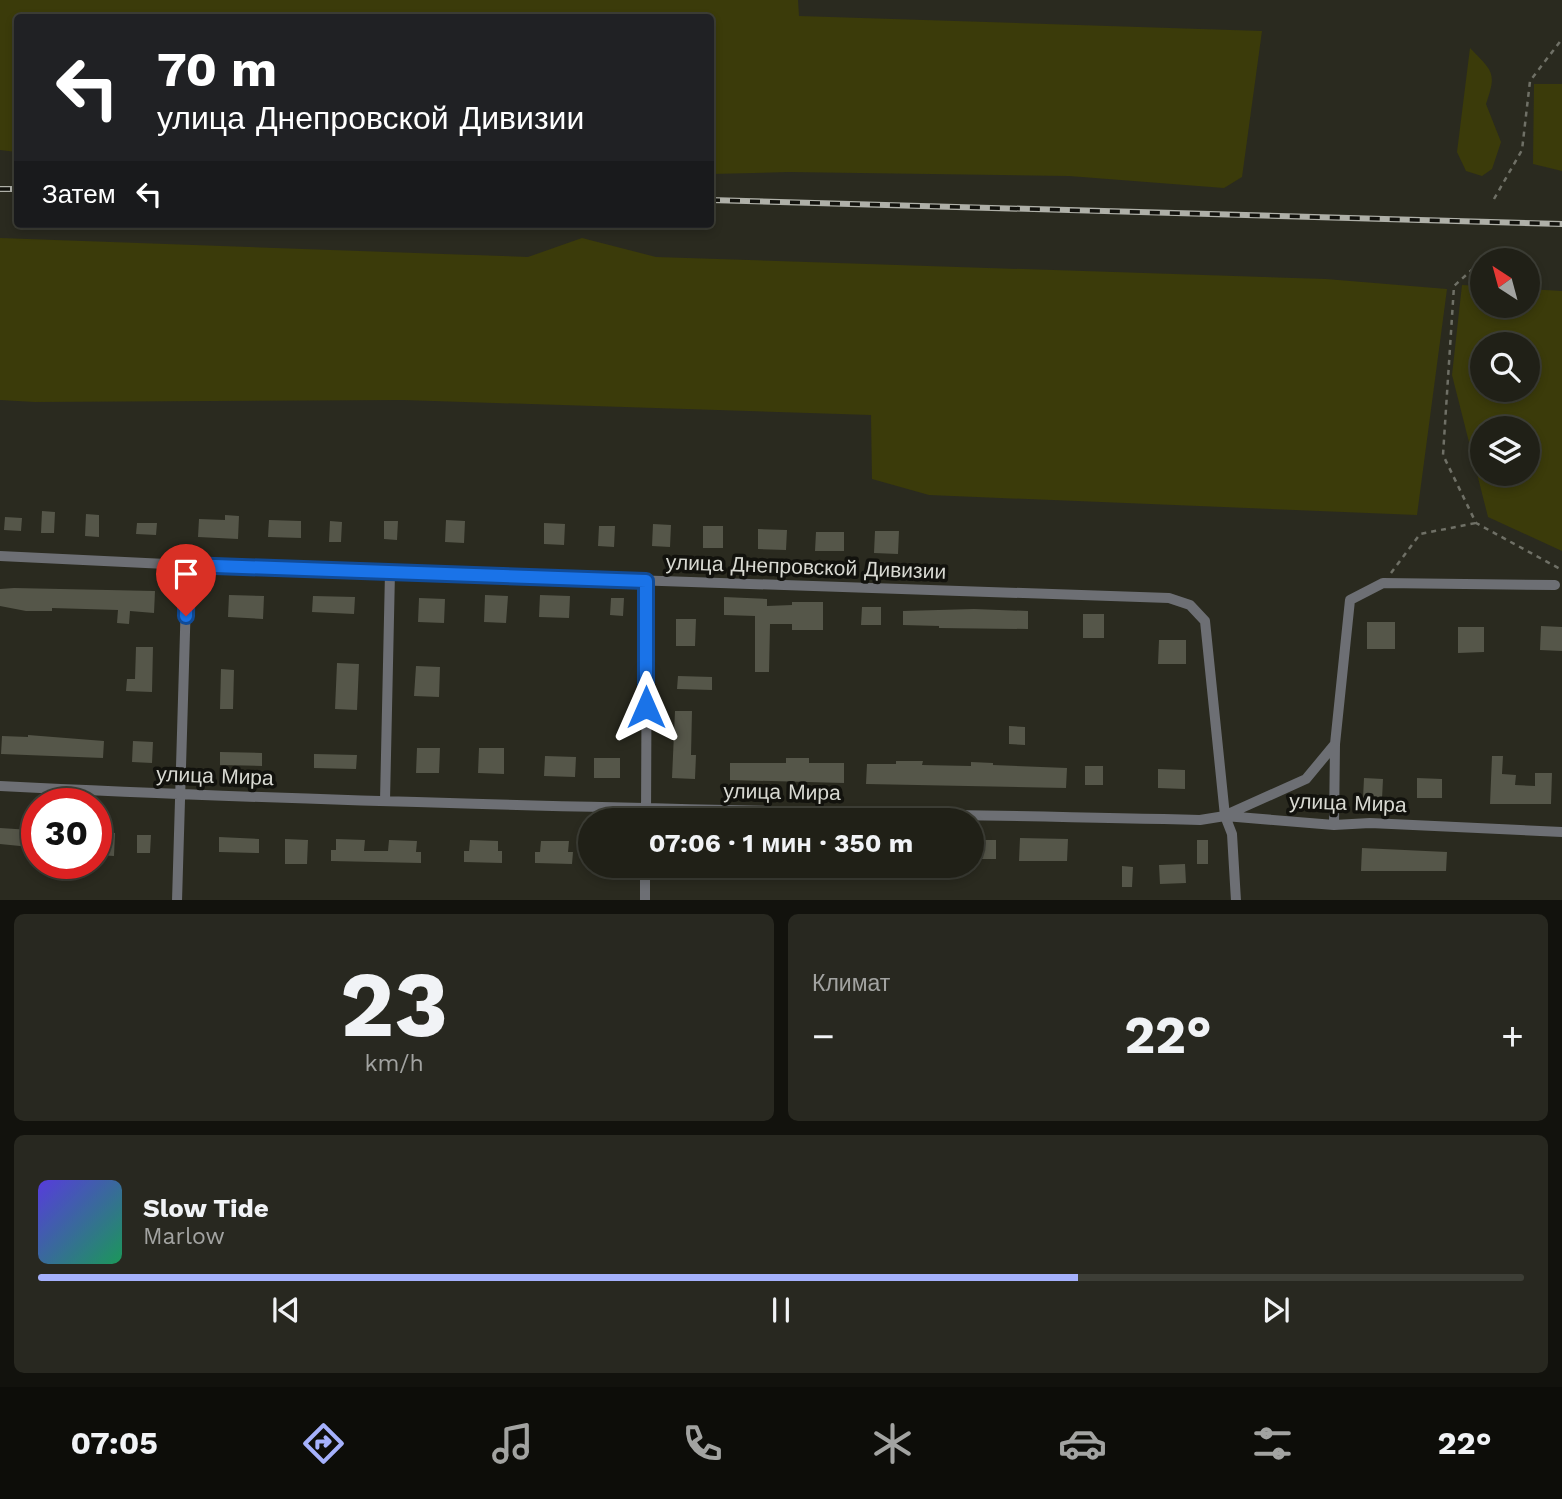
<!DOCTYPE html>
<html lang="ru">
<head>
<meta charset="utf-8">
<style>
	:root { --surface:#202017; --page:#282820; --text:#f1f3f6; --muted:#a2a3a1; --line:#3d3e36; --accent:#a5b1fc }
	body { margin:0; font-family:"Work Sans",sans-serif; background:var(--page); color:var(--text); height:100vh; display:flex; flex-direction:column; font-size:26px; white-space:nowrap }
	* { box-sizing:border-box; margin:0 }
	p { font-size:23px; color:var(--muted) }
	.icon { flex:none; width:38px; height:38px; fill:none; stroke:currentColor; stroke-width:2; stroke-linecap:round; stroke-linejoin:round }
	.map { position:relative; height:900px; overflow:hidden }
	.details { display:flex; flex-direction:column; gap:14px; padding:14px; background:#12120d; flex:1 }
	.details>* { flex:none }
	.top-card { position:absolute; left:14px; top:14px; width:700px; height:214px; border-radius:7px; box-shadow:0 4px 10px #0003,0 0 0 2px var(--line); background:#202124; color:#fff; overflow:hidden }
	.needle { width:46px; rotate:324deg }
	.fabs { position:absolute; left:1470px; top:248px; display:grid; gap:14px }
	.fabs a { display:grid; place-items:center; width:70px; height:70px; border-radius:50%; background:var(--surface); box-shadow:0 4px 10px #0003,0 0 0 2px var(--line); font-size:35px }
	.speed { position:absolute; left:21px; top:788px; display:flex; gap:14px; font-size:35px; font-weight:700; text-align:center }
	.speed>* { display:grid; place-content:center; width:91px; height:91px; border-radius:50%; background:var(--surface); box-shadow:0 4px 10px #0003,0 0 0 2px var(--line); line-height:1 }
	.speed .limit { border:10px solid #d22; background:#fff; color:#111 }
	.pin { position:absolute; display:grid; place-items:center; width:60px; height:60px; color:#fff; margin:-72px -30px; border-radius:50% 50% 50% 0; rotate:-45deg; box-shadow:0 0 7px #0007 }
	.pin .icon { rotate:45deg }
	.me { position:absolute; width:77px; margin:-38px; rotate:0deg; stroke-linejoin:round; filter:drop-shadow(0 0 5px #0008) }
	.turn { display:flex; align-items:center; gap:24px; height:147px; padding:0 28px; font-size:32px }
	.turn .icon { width:91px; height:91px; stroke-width:2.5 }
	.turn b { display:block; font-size:49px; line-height:60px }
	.then { display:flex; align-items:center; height:66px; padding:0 28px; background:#0003; gap:14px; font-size:26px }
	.big { font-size:52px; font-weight:700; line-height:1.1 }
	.details .tile { flex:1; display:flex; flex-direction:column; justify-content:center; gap:10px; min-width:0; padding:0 24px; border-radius:10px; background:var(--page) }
	.details .dial { align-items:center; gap:0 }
	.dial b { font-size:91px; line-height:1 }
	.song { display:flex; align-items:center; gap:21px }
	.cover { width:84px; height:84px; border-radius:10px; background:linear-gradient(135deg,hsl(250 70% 55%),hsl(150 70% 35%)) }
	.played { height:7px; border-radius:4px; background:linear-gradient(90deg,var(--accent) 70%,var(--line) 70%) }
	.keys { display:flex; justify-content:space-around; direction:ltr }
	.heat { display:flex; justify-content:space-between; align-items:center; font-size:38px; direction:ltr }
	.details .tiles { flex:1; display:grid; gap:14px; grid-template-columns:1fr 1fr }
	.tile:last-child { grid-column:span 2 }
	.trip { position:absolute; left:578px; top:808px; width:406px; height:70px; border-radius:35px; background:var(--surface); box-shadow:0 4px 10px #0003,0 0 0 2px var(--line); font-weight:700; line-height:70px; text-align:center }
	.tab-bar { display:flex; height:112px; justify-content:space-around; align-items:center; background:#0d0d09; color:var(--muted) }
	.tab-bar .icon { width:49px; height:49px }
	.tab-bar .on { color:var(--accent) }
	.tab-bar b { font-size:32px; color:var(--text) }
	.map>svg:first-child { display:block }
</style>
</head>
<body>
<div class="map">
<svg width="1562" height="901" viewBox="0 0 1562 901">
	<rect width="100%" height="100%" fill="#2a2a1f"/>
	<path fill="#3b3b0a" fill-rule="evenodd" d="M 0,0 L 798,0 L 799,16 L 1262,31 L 1242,177 L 1224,188 L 1069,176 L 789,172 L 711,174 L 710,18 L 18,18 L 17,152 L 0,150 Z
		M 1470,48 C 1493,72 1497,72 1486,104 L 1501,142 L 1492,169 L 1482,176 L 1466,171 L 1457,152 Z
		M 1534,84 L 1562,84 L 1562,171 L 1533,164 Z
		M 0,238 L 528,257 L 582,238 L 656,257 L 1326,279 L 1447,289 L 1417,515 L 929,495 L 872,479 L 871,415 L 403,400 L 35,402 L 0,400 Z
		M 1462,285 L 1482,286 L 1482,306 L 1528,306 L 1528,289 L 1562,291 L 1562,551 L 1488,517 L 1452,375 ZM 1482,345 L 1528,345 L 1528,390 L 1482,390 ZM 1482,429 L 1528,429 L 1528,474 L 1482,474 Z"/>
	<path fill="#555649" d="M 42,511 L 55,512 L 54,533 L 41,533 Z
		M 86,514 L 99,515 L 99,537 L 85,536 Z
		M 225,515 L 239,516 L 238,539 L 198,537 L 199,519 L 225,520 Z
		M 5,517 L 22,518 L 21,531 L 4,530 Z
		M 269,520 L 301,521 L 301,538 L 268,537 Z
		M 446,520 L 465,521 L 464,543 L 445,542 Z
		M 330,521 L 342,522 L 341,542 L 329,542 Z
		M 384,521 L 398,521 L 397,540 L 384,539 Z
		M 137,523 L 157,523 L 156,535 L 136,534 Z
		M 544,523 L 565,524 L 564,545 L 544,544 Z
		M 653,524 L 671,525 L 670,547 L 652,546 Z
		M 599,526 L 615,526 L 614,547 L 598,546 Z
		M 703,526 L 723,526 L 723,548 L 703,548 Z
		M 758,529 L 787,530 L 786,550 L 758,549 Z
		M 875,531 L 899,531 L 898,554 L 874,553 Z
		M 816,532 L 844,532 L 844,551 L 815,551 Z
		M 14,588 L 155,591 L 154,613 L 130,611 L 129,624 L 117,623 L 118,610 L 52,608 L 52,611 L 26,611 L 0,606 L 0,589 Z
		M 229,595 L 264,596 L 263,619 L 228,617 Z
		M 485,595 L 508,596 L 506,623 L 484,622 Z
		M 540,595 L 570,596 L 569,618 L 539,617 Z
		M 313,596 L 355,597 L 354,614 L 312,612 Z
		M 724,597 L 767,599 L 767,606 L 792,605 L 792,602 L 823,602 L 823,630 L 792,630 L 792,624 L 770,624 L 769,672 L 755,672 L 755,616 L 724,615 Z
		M 419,598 L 445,599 L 444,623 L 418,622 Z
		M 611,598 L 624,598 L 623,616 L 610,615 Z
		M 862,607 L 881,607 L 881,625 L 861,625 Z
		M 974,609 L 1028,611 L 1028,629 L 939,628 L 939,626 L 903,625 L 903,611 Z
		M 1083,614 L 1104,614 L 1104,638 L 1083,638 Z
		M 676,619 L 696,619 L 695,646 L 676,646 Z
		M 1367,622 L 1395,622 L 1395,649 L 1367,649 Z
		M 1541,626 L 1562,627 L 1562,651 L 1540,650 Z
		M 1458,627 L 1484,627 L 1484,652 L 1458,653 Z
		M 1159,640 L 1186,640 L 1186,664 L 1158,664 Z
		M 136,647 L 153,647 L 152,692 L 126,691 L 127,679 L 135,679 Z
		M 337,663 L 359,664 L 357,710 L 335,709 Z
		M 416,666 L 440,667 L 439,697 L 414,696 Z
		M 221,669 L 234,670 L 233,709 L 220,709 Z
		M 678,676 L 712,677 L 712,690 L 677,689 Z
		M 675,711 L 692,711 L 691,755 L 696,755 L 695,779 L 672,778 Z
		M 1009,726 L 1025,727 L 1025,745 L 1009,744 Z
		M 28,735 L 104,741 L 103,758 L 1,754 L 2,736 L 28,737 Z
		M 133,741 L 153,742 L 152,763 L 132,762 Z
		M 417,748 L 440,748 L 439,773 L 416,773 Z
		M 479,748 L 504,748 L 504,774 L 478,773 Z
		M 220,752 L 262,753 L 262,766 L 220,765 Z
		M 314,754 L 357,755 L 356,769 L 314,768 Z
		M 545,756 L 576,757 L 575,777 L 544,776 Z
		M 1492,756 L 1503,756 L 1502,774 L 1516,775 L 1515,785 L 1535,786 L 1535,773 L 1552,773 L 1551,804 L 1490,804 Z
		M 594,758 L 620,758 L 620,778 L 594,778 Z
		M 786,758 L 809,758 L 809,763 L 844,763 L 844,783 L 730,780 L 730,763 L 786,763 Z
		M 896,761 L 923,761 L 922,765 L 971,766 L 971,762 L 993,763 L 993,765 L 1067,768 L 1066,788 L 866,784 L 867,764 L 896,764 Z
		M 1085,766 L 1103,766 L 1103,785 L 1085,785 Z
		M 1158,769 L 1185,770 L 1185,789 L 1158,788 Z
		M 1364,778 L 1383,779 L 1382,799 L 1363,799 Z
		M 1417,778 L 1442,779 L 1442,798 L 1417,798 Z
		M 0,828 L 31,830 L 30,847 L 0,844 Z
		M 99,832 L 115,833 L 114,856 L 98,855 Z
		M 137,835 L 151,835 L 150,853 L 137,853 Z
		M 219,837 L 259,839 L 259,853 L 219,852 Z
		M 1020,838 L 1068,839 L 1067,861 L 1019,861 Z
		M 285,839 L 308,840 L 307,864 L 285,864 Z
		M 336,839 L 365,840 L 364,851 L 388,851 L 389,840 L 417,841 L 416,852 L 421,852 L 421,863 L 331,861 L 331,850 L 336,850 Z
		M 470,840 L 498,841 L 498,851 L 502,851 L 502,863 L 464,862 L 464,851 L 469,851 Z
		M 977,840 L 996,840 L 996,859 L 977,859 Z
		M 1197,840 L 1208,840 L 1208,864 L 1197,864 Z
		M 541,841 L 569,841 L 568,852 L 573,852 L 572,864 L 535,863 L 535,852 L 540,852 Z
		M 1362,848 L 1447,852 L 1446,871 L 1361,871 Z
		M 1185,864 L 1186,883 L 1160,884 L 1159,865 Z
		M 1122,866 L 1133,867 L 1132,887 L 1122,887 Z"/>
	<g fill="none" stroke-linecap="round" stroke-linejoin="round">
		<path stroke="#6f7066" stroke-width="2.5" stroke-dasharray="5 5" stroke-linecap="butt" d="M 1494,199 L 1522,150 L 1530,81 L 1562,39
			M 1488,255 L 1454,286 L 1443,455 L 1476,523 L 1562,570
			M 1391,573 L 1420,534 L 1476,523"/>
		<path stroke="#6d6f74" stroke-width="10" d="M 0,556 L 187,565 L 1169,598 L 1190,605 L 1205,621 L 1225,816 L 1232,834 L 1236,901
			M 0,786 C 400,806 800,811 1200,820 L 1225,816 L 1334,825 L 1370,823 L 1562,832
			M 385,801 L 390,572
			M 1228,814 L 1306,779 L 1335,744
			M 646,821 L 647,581
			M 1334,825 L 1335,744 L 1350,600 L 1383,583 L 1555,585
			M 177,901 L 187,565
			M 645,901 L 645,866"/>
		<defs>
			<path id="rail" d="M 0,189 L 18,189
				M 710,200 L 1562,224"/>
		</defs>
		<use href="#rail" stroke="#afb0a8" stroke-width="6"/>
		<use href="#rail" stroke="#12120d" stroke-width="3.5" stroke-dasharray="10" stroke-linecap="butt"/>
	</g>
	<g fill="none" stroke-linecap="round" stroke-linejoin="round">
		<defs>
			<path id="route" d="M 186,616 L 187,565 L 646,581 L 646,707"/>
		</defs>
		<use href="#route" stroke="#114b97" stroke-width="18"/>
		<use href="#route" stroke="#1a73e8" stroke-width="12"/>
	</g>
	<g text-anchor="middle" stroke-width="7" stroke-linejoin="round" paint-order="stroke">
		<g font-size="21" fill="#d8d9d2" stroke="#12120d">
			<text transform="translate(806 567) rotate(2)" y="7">улица Днепровской Дивизии</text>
			<text transform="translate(215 776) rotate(2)" y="7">улица Мира</text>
			<text transform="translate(782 792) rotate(1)" y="7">улица Мира</text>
			<text transform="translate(1348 803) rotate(2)" y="7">улица Мира</text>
		</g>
	</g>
</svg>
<div class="fabs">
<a><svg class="needle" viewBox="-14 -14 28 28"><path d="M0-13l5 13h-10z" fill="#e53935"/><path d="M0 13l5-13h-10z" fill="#a2a3a1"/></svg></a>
<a><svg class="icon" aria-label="search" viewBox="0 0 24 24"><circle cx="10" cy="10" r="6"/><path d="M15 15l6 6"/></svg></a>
<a><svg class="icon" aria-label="layers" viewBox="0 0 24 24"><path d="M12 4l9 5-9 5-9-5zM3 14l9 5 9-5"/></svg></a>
</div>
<div class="speed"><div class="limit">30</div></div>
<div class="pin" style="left:186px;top:616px;background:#d93025"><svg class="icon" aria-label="arrive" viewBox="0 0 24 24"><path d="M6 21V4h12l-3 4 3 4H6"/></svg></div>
<svg class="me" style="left:646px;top:707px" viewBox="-20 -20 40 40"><path d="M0-17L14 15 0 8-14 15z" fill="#1a73e8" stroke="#fff" stroke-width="4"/></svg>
<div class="trip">07:06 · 1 мин · 350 m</div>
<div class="top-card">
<div class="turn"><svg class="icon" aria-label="left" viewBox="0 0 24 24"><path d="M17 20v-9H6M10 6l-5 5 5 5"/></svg><div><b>70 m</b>улица Днепровской Дивизии</div></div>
<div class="then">Затем<svg class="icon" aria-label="left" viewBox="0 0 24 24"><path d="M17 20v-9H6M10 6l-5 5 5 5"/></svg></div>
</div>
</div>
<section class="details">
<div class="tiles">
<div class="tile dial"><b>23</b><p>km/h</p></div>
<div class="tile"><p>Климат</p>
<div class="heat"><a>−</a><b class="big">22°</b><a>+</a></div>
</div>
<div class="tile">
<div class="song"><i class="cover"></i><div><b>Slow Tide</b><p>Marlow</p></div></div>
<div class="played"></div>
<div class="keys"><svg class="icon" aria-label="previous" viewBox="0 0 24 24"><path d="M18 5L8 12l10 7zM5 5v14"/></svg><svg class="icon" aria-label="pause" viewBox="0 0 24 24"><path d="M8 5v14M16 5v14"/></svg><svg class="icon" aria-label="next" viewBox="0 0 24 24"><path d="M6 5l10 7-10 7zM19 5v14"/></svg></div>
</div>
</div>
</section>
<nav class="tab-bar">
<b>07:05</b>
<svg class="icon on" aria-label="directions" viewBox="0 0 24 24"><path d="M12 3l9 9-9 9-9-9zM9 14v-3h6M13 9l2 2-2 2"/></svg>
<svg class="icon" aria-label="music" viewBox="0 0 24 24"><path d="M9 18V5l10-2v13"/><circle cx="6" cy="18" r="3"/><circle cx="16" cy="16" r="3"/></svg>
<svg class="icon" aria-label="phone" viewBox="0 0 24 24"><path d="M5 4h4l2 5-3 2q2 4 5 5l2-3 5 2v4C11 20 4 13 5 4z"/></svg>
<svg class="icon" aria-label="climate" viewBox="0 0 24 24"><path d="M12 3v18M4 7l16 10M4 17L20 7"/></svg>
<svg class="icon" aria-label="car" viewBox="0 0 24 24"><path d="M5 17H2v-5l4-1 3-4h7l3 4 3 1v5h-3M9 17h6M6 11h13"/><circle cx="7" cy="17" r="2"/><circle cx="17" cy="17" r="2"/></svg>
<svg class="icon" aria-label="filters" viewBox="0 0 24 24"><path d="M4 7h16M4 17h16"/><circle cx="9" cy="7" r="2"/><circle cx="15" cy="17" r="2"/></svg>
<b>22°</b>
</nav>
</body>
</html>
